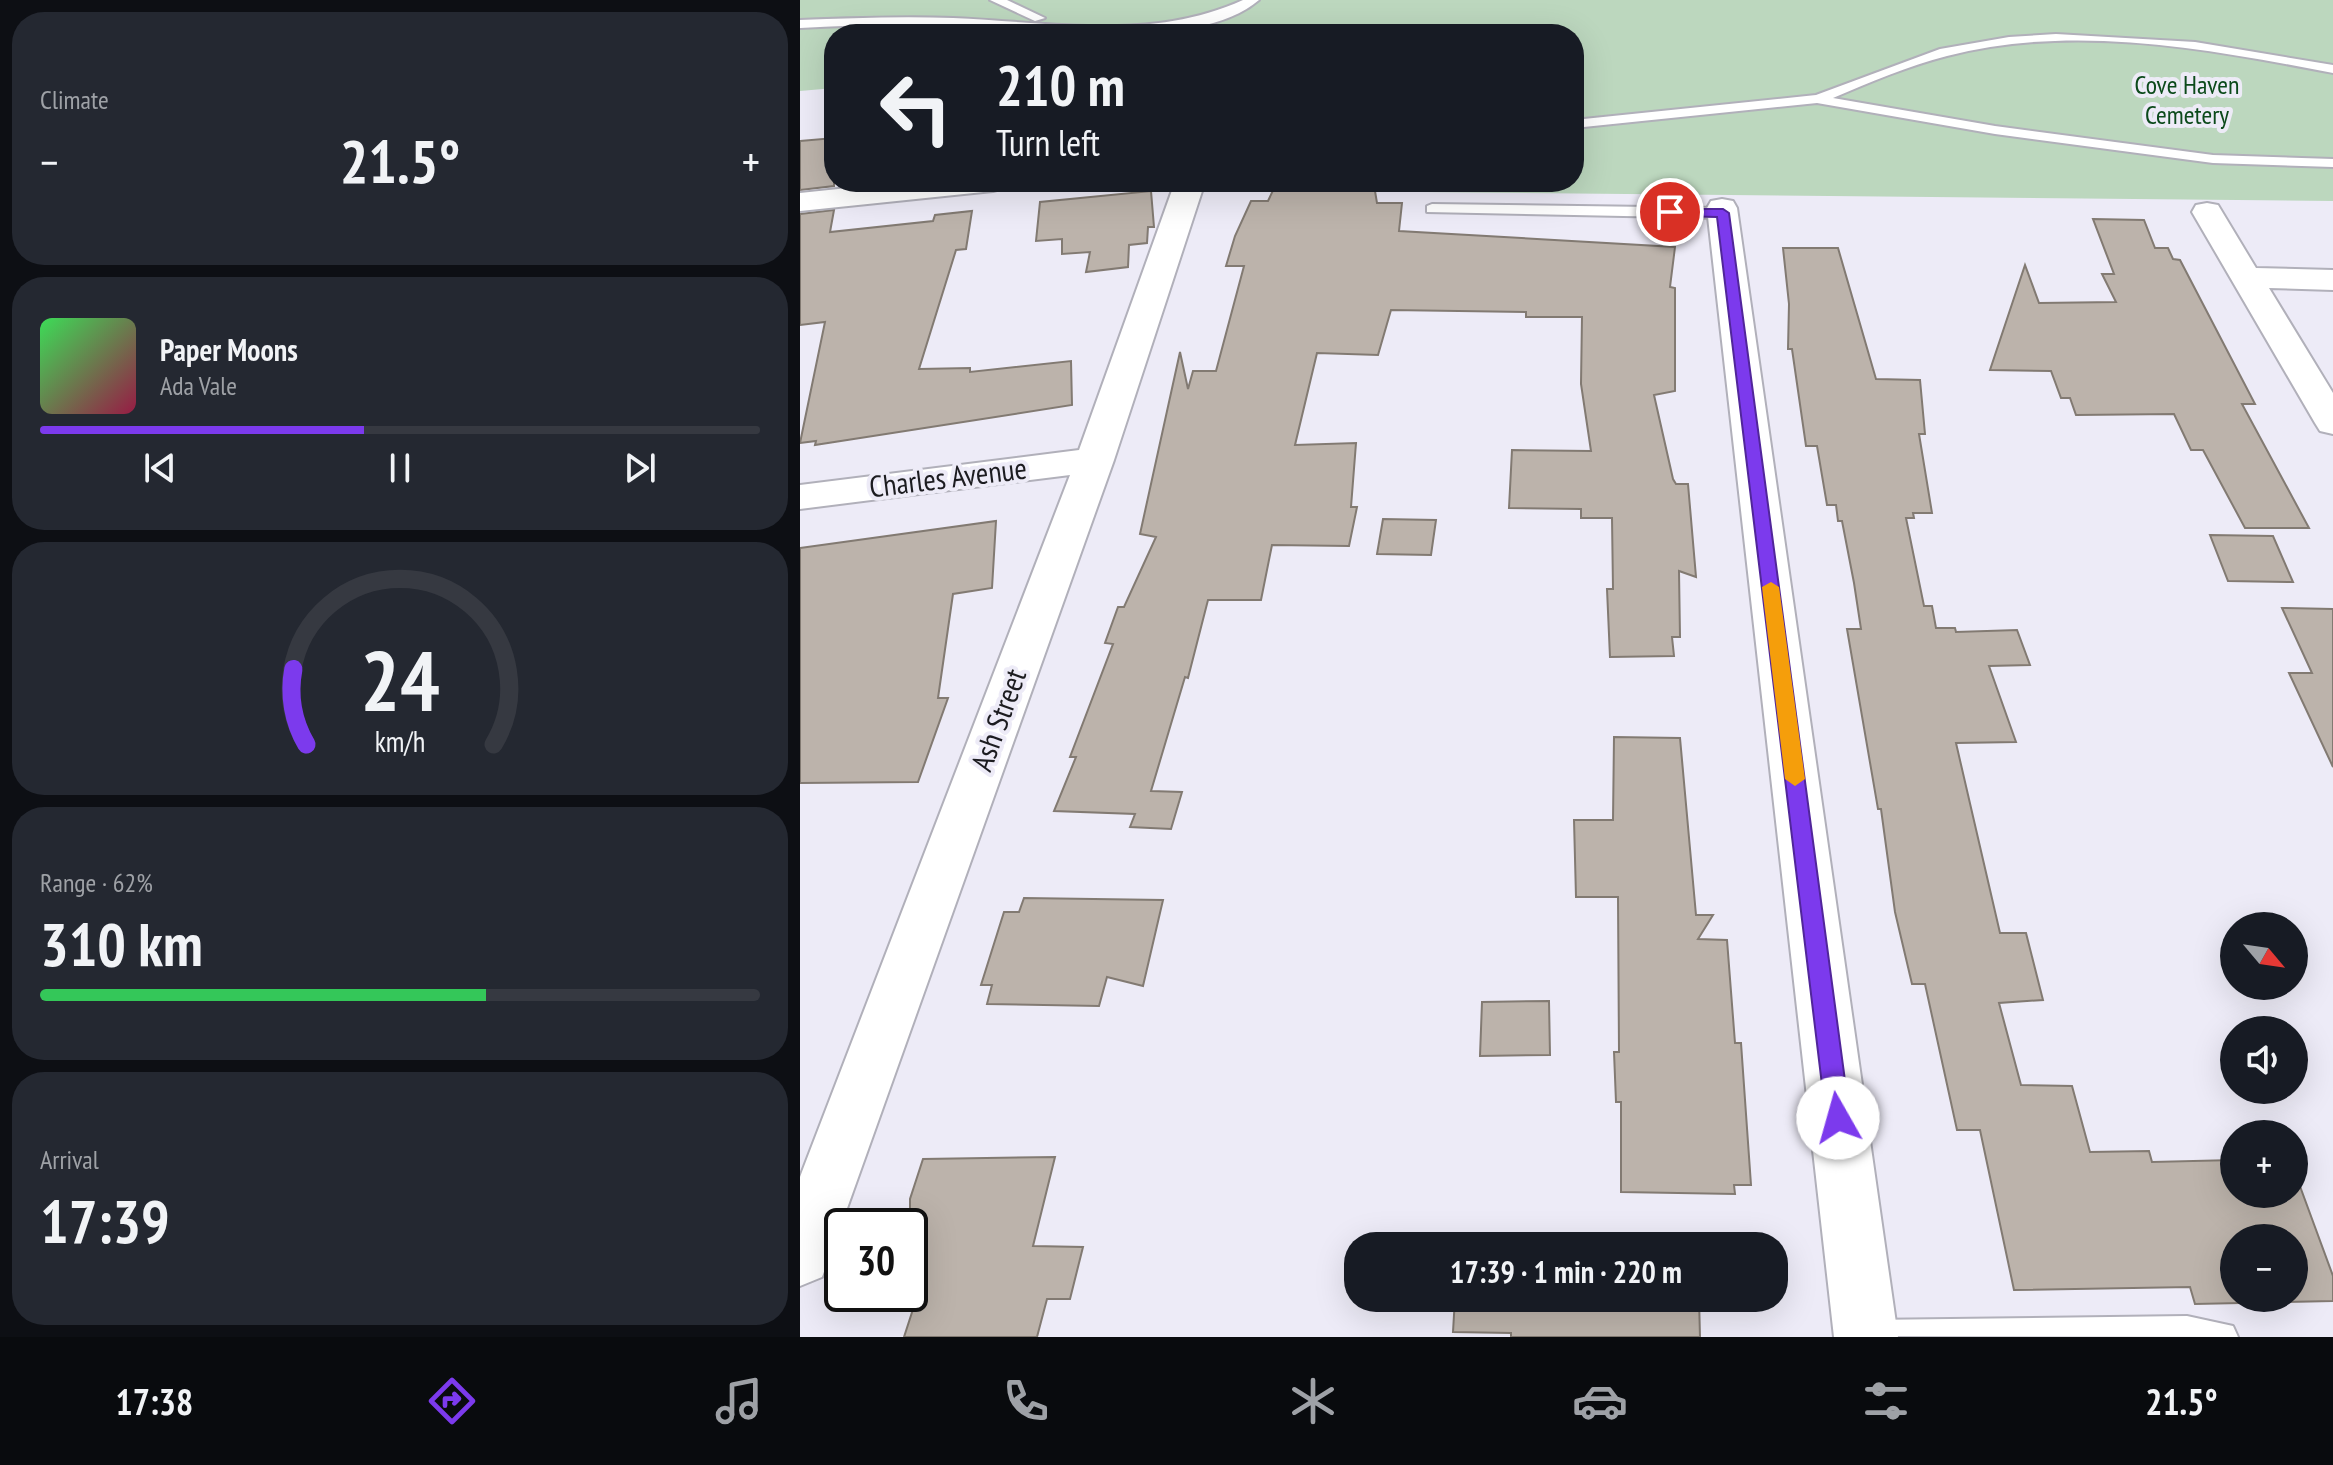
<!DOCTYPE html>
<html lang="en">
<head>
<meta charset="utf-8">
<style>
	:root { --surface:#171b24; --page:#242831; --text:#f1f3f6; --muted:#9ea1a6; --line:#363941; --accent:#7c3aed }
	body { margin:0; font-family:"PT Sans Narrow",sans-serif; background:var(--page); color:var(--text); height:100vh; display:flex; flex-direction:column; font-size:30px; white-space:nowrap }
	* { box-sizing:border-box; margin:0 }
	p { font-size:26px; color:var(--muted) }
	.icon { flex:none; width:44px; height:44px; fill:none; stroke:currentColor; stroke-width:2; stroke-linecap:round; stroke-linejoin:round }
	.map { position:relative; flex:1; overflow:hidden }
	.drawer { display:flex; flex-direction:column; gap:12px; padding:12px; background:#0d0f14; width:800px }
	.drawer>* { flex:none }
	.top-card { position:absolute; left:24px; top:24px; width:760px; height:168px; border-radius:32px; box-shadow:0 8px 32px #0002; background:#171b24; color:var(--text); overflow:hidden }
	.needle { width:52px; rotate:119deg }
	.controls { position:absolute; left:1420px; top:912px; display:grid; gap:16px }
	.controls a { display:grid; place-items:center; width:88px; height:88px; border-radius:50%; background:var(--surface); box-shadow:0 8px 32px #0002; font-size:40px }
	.speed { position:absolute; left:24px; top:1208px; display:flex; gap:16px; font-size:40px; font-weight:700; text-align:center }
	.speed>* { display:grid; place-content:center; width:104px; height:104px; border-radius:50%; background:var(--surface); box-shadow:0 8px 32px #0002; line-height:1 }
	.speed .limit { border:4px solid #111; border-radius:12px; background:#fff; color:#111 }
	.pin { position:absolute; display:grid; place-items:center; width:68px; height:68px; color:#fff; margin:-34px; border:4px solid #fff; border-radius:50%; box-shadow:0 2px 8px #0007 }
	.me { position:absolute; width:88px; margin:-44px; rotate:353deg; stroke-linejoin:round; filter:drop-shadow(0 0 6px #0008) }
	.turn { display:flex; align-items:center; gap:28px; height:168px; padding:0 40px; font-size:36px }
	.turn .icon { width:104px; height:104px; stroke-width:2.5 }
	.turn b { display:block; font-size:56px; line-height:68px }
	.big { font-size:60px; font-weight:800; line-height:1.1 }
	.drawer .tile { flex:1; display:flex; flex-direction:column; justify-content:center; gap:12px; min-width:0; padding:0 28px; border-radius:32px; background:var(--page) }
	.drawer .dial { align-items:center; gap:0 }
	.dial svg { height:208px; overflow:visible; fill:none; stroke:var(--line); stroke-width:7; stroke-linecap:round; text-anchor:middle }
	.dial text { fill:var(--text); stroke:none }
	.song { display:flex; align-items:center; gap:24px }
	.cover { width:96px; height:96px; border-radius:12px; background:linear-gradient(135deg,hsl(130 70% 55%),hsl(340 70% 35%)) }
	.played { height:8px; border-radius:4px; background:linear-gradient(90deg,var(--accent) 45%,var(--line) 45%) }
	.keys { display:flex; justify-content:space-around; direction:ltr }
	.heat { display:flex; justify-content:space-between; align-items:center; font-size:44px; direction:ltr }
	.charge { height:12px; border-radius:6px; background:linear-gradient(90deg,#34c759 62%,var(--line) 0) }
	.trip { position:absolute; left:544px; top:1232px; width:444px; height:80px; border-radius:32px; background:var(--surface); box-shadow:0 8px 32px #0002; font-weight:800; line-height:80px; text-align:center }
	.tab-bar { display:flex; height:128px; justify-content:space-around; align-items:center; background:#090b0e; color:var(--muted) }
	.tab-bar .icon { width:56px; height:56px }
	.tab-bar .current { color:var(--accent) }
	.tab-bar b { font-size:36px; color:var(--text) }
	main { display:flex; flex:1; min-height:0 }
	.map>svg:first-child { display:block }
</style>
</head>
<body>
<main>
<section class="drawer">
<div class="tile"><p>Climate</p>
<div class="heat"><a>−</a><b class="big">21.5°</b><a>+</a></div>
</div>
<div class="tile">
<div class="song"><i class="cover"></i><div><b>Paper Moons</b><p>Ada Vale</p></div></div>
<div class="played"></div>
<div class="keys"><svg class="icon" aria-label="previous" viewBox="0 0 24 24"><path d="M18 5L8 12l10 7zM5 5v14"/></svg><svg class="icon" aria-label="pause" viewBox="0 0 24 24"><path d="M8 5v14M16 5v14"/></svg><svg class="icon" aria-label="next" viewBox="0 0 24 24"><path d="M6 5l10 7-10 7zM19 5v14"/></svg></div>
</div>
<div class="tile dial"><svg viewBox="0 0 100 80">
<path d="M14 69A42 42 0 1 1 86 69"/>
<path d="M14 69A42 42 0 0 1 9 40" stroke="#7c3aed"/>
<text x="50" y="56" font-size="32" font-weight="700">24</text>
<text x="50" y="72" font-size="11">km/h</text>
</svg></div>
<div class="tile"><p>Range · 62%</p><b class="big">310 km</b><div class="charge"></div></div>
<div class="tile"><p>Arrival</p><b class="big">17:39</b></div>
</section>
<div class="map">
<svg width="1533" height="1337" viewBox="0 0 1533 1337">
	<rect width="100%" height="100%" fill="#edebf7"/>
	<path fill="#bcd7be" d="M 0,0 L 1533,0 L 1533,201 L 619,192 L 618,182 L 774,182 L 774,34 L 34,34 L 34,88 L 0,91 Z"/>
	<path fill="#bcb3ab" stroke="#827a72" stroke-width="2" fill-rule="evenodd" d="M 34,138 L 34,186 L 0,190 L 0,141 Z
		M 477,182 L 522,182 L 520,188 L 574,185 L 577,203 L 602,203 L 599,231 L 875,247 L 870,287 L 875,288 L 875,391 L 854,395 L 873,479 L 876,484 L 888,484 L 896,577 L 879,571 L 880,637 L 872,637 L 874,656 L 810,657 L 807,589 L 813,589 L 812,518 L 781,518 L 781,509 L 709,508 L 712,450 L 791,451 L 781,384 L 782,317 L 726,317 L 726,312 L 591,310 L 578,355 L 517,353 L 495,445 L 556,443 L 551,507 L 557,507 L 549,546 L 472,545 L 461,600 L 408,600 L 388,678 L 385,677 L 351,791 L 382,792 L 371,829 L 330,827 L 335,814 L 254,811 L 276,757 L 270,757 L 313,644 L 305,643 L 318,607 L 324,607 L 356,537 L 340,534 L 380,352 L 388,389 L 393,371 L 416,371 L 444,266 L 426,266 L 435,236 L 451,201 L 468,201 Z
		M 351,191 L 354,227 L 348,227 L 347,243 L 329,245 L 328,267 L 286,272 L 290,252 L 262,254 L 262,239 L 236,241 L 240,202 Z
		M 34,210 L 30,232 L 133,221 L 135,215 L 172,211 L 166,249 L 156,250 L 119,369 L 170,368 L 170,372 L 271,361 L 272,405 L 15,445 L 16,441 L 0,443 L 25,322 L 0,325 L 0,214 Z
		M 1293,219 L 1344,220 L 1355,248 L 1368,248 L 1373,259 L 1380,260 L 1455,404 L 1442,404 L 1509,528 L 1445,528 L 1403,450 L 1391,450 L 1374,414 L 1276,415 L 1270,398 L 1261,398 L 1251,371 L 1190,370 L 1225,265 L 1239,303 L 1316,302 L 1302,274 L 1314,274 Z
		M 983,248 L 1038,248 L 1076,379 L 1120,380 L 1125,434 L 1119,434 L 1132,513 L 1113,513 L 1114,518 L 1106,518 L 1124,606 L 1132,606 L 1136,628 L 1155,628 L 1156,632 L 1217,630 L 1230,665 L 1189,666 L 1216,742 L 1156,743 L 1200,933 L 1226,933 L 1243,1000 L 1199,1003 L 1221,1085 L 1272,1086 L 1290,1152 L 1349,1151 L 1352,1162 L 1434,1160 L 1434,1194 L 1494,1194 L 1494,1170 L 1533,1276 L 1533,1301 L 1395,1304 L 1390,1287 L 1214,1290 L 1180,1130 L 1157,1130 L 1125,984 L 1112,984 L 1095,912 L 1081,809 L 1078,809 L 1047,629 L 1061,629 L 1054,583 L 1042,521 L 1038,521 L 1036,505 L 1027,505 L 1017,446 L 1006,446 L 992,349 L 988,349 L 989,304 ZM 1434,1238 L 1494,1238 L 1494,1298 L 1434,1298 Z
		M 583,519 L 636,520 L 631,555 L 577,554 Z
		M 196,521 L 192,588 L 153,594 L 138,698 L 148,698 L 118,782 L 0,783 L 0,548 Z
		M 1410,535 L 1473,536 L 1493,582 L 1428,581 Z
		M 1482,608 L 1533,609 L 1533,767 L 1489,673 L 1512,673 Z
		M 814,737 L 880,738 L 896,915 L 913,915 L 898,939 L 927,940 L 935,1043 L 941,1043 L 951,1185 L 934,1185 L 935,1194 L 821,1192 L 821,1102 L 816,1102 L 814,1052 L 819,1052 L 818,897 L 776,897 L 774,820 L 813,820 Z
		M 224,898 L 363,900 L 343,986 L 307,977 L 299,1006 L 187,1004 L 192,985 L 181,985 L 204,912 L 219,912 Z
		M 749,1001 L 750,1055 L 680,1056 L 682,1002 Z
		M 255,1157 L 233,1246 L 283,1247 L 270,1299 L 247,1299 L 237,1337 L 104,1337 L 116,1300 L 110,1300 L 110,1199 L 123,1159 Z
		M 655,1298 L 899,1298 L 900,1337 L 711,1337 L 711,1333 L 653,1332 Z"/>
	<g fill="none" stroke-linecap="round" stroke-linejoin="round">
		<defs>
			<path id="lane" d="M 190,0 L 207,0 L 245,18 L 235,21 Z
				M 443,0 L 459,0 C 397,54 232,29 153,26 C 102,24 51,25 0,28 L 0,20 C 51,18 102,16 153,18 C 252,22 350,42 443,0 Z
				M 1256,34 L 1395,42 L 1533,65 L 1533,73 C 1408,49 1273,23 1147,56 C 1108,66 1071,82 1033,98 L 1195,126 L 1413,155 L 1533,159 L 1533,167 L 1413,163 L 1195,134 L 1017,103 L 774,128 L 774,120 L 1016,95 L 1140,49 L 1209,37 Z
				M 632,204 L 923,208 L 931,213 L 923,218 L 627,212 L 627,206 Z
				M 1387,1316 L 1433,1326 L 1438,1337 L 1051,1336 L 1056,1325 L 1067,1320 Z"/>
			<path id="street" d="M 105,182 L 208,182 L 204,188 L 193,191 L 0,211 L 0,193 Z
				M 375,182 L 405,182 L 314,460 L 30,1256 L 22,1277 L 0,1286 L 0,1177 L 270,475 L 0,509 L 0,485 L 279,450 Z
				M 922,199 L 933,201 L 937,208 L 1098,1337 L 1034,1337 L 907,208 L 911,201 Z
				M 1407,203 L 1418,205 L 1456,268 L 1533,270 L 1533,290 L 1469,288 L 1533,393 L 1533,434 L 1520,431 L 1515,423 L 1392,212 L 1396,205 Z"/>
		</defs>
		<use href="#lane" stroke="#b1b0ba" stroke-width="4"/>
		<use href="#street" stroke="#b1b0ba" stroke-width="4"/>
		<use href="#lane" fill="#fff" fill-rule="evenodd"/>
		<use href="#street" fill="#fff" fill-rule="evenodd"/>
	</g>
	<path fill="#7c3aed" stroke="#51269a" stroke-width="2" d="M 865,209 L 923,209 L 929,213 L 1050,1118 L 1047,1125 L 1038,1129 L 1030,1125 L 1026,1118 L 917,217 L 870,216 L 864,212 Z"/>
	<path fill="#f59e0b" d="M 971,582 L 979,587 L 1005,779 L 995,786 L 985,779 L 962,587 Z"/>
	<g text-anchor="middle" stroke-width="8" stroke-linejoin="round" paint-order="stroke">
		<g font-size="26" fill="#0c4a1b" stroke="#edebf7">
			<text x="1387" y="94">Cove Haven<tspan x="1387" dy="30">Cemetery</tspan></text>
		</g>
		<g font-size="30" fill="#1c1c20" stroke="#edebf7">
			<text transform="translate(148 478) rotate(-7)" y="10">Charles Avenue</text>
			<text transform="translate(199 720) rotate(-70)" y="10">Ash Street</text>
		</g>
	</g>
</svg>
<div class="controls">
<a><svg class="needle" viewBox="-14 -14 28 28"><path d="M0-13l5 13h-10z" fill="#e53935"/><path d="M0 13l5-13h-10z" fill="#9ea1a6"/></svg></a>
<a><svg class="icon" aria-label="sound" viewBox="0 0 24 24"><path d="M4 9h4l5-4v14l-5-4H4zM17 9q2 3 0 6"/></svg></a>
<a>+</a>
<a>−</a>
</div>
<div class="speed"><div class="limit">30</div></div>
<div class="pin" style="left:870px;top:212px;background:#d93025"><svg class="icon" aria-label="arrive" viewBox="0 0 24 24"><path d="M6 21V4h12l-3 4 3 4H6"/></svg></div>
<svg class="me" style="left:1038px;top:1118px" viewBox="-20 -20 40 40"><circle r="19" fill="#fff"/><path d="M0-13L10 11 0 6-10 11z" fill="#7c3aed"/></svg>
<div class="trip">17:39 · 1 min · 220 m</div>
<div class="top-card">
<div class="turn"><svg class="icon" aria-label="left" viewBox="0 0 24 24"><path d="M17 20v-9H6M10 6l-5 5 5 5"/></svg><div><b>210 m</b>Turn left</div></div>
</div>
</div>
</main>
<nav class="tab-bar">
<b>17:38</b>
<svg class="icon current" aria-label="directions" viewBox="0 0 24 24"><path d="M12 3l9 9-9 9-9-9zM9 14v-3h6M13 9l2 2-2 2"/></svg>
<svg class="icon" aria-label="music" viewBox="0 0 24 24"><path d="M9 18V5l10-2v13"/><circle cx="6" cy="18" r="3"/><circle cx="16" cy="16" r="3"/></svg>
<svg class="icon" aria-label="phone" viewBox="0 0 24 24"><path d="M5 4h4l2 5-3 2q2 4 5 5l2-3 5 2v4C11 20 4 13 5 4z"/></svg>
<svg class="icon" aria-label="climate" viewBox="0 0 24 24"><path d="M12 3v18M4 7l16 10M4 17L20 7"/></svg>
<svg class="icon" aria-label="car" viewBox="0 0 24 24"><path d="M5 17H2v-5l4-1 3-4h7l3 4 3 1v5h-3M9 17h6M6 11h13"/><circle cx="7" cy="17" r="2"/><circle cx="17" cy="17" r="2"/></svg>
<svg class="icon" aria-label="filters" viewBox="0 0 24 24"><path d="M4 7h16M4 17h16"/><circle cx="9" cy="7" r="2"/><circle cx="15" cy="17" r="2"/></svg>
<b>21.5°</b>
</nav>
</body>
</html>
